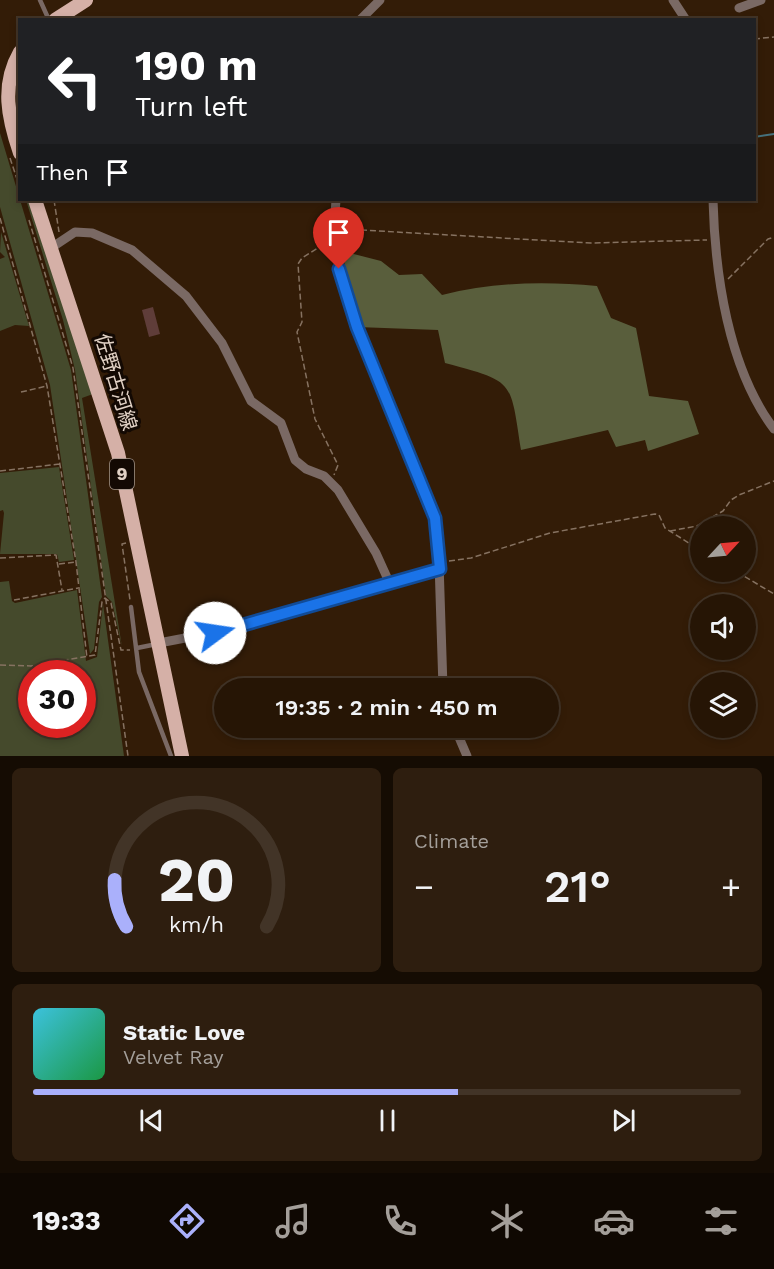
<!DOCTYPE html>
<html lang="en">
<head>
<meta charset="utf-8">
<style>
	:root { --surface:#261505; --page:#2e1e0f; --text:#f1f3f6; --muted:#a49f9a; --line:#423427; --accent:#aab0fb }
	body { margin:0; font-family:"Work Sans","Noto Sans JP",sans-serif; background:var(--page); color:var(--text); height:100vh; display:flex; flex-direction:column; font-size:22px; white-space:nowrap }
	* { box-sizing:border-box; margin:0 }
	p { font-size:20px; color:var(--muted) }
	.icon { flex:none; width:33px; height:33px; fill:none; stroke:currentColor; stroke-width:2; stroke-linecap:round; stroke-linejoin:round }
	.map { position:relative; height:756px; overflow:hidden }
	.side { display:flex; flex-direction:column; gap:12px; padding:12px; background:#150c03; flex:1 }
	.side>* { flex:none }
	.top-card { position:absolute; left:18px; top:18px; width:738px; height:183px; border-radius:0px; box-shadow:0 3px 9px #0003,0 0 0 2px var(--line); background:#202124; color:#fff; overflow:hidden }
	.needle { width:39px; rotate:64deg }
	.buttons { position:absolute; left:690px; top:516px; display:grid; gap:12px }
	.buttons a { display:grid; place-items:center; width:66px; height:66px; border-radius:50%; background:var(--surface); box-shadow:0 3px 9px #0003,0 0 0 2px var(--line); font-size:30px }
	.speed { position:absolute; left:18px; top:660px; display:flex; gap:12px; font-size:30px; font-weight:700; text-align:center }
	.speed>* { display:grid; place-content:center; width:78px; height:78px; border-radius:50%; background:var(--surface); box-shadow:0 3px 9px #0003,0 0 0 2px var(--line); line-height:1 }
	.speed .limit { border:9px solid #d22; background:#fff; color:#111 }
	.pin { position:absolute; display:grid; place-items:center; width:51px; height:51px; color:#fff; margin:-62px -26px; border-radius:50% 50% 50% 0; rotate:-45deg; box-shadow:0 0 6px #0007 }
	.pin .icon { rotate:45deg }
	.me { position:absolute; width:66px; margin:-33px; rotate:76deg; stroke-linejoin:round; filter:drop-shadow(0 0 4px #0008) }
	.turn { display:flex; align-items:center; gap:21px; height:126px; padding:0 18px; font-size:27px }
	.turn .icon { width:78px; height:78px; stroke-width:2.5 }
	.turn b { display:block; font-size:42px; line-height:51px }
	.then { display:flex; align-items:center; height:57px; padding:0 18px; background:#0003; gap:12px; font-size:22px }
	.big { font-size:45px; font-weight:600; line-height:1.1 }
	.side .card { flex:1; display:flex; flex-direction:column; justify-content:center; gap:9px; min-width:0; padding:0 21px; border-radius:9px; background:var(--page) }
	.side .dial { align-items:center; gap:0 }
	.dial svg { height:156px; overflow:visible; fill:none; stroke:var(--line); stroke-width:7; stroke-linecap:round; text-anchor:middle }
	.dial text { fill:var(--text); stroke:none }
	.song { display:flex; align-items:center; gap:18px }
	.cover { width:72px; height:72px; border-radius:9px; background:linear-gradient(135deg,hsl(190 70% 55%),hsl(140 70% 35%)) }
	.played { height:6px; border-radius:3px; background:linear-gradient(90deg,var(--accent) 60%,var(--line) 60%) }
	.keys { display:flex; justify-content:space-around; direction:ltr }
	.heat { display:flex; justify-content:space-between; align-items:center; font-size:33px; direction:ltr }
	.side .tiles { flex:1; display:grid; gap:12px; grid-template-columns:1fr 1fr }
	.card:last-child { grid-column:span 2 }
	.trip { position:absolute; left:214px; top:678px; width:345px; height:60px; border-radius:30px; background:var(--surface); box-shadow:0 3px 9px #0003,0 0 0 2px var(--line); font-weight:600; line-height:60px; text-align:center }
	.tab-bar { display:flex; height:96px; justify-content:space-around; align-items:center; background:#0f0802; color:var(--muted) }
	.tab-bar .icon { width:42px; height:42px }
	.tab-bar .on { color:var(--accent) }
	.tab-bar b { font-size:27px; color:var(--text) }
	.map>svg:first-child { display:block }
</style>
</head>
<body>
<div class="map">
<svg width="774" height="756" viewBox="0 0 774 756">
	<rect width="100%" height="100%" fill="#331c07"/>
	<path fill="#454a2c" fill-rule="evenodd" d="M 0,133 L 71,370 L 102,597 L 99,602 L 94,649 L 90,654 L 50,385 L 0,207 Z
		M 26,200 L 28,200 L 93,394 L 82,398 L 122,647 L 112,602 L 106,596 L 75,370 L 63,320 Z
		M 1,232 L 29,326 L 15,325 L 0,331 L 0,259 L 5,257 L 0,252 Z
		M 59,467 L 74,560 L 59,562 L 57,554 L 0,554 L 4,513 L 3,510 L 0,511 L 0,473 Z
		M 9,581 L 12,601 L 15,603 L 77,590 L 86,661 L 97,657 L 103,604 L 124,756 L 0,756 L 0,582 ZM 32,674 L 82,674 L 82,724 L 32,724 Z"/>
	<path fill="#595e3c" d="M 342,251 L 381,261 L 399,275 L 422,274 L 442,295 C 493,282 544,281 597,286 L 611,318 L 636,328 L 649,396 L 688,401 L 699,434 L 648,451 L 645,440 L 616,447 L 608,430 L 521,450 C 510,379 515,382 445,363 L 438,330 L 357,327 Z"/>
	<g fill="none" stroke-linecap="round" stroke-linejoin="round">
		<path stroke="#46727e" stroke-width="2" d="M 754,137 L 774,134"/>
	</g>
	<path fill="#5f3d39" d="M 153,307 L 160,334 L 149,337 L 142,310 Z"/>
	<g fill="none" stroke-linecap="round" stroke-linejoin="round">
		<path stroke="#867261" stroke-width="1.5" stroke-dasharray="6 3" stroke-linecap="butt" d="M 754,39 L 774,37
			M 10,158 L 20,188
			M 54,200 L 59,232
			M 0,218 L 47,386 L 76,562 L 87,658
			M 29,220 L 73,368 L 128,756
			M 343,229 L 591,243 L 707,240
			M 324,244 L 302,258 L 298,264 L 302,322 L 297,332 L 315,419 L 338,465 L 334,475
			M 728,279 L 768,239 L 774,237
			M 21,392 L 47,386
			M 0,471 L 60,464
			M 670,531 L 697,526 L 723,511 L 731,500 L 739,495 L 774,481
			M 126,543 L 122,544 L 130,600
			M 0,558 L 56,555 L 62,590
			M 449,561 L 471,558 L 550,533 L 655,514 L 659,515 L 665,528 L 700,550
			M 59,564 L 75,562
			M 737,572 L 774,594
			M 14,600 L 78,588
			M 0,665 L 31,666 L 95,655 L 102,602 L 105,598 L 111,603 L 121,650 L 130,650"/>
		<path stroke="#7a6964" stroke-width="4.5" d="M 40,0 L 49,20
			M 131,607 L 139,672 L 171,756
			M 137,648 L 157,644"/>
		<path stroke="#7a6964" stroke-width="9" d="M 673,0 L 686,20
			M 739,8 L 761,0
			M 360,20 L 380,0
			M 336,200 L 333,241 L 348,302 L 438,531 L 443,688
			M 713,200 C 715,274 728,368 774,429
			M 51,248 L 75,232 L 92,233 L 132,250 L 186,296 L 222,343 L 251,401 L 281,423 L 295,460 L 306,469 L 324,476 L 338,490 L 376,553 L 390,584
			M 159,643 L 232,629 L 440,569
			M 455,728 L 467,756"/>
		<path stroke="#d5b0a7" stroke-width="14" d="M 55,20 L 86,0
			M 20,52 C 1,85 8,118 20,153
			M 35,200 L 118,453 L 182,756"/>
	</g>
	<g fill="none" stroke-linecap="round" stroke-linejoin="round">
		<defs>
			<path id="route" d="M 215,633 L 440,569 L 435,518 L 357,327 L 339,269"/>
		</defs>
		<use href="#route" stroke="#114b97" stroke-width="15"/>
		<use href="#route" stroke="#1a73e8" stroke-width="10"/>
	</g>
	<g text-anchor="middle" stroke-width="6" stroke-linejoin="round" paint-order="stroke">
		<rect fill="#130903" stroke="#a3958b" stroke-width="1.5" x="110" y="459" width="24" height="30" rx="4.5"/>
		<g font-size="18" font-weight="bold" fill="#e1d1c5">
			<text x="122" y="480">9</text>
		</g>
		<g font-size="20" fill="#e1d1c5" stroke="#130903">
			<text transform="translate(116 382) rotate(73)" y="7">佐野古河線</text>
		</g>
	</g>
</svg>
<div class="buttons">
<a><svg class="needle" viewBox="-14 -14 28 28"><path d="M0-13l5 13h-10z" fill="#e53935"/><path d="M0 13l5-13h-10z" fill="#a49f9a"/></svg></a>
<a><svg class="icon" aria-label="sound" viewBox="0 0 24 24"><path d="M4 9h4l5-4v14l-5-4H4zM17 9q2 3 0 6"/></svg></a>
<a><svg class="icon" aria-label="layers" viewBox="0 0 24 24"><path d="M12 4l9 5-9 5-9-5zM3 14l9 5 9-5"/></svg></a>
</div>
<div class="speed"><div class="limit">30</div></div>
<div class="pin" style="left:339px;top:269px;background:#d93025"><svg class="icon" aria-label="arrive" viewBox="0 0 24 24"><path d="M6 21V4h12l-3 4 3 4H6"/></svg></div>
<svg class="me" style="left:215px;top:633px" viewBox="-20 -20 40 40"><circle r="19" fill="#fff"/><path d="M0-13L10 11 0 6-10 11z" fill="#1a73e8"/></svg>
<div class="trip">19:35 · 2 min · 450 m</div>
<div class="top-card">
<div class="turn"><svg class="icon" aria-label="left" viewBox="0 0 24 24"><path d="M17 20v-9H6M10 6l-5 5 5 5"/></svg><div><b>190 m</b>Turn left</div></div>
<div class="then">Then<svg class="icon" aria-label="arrive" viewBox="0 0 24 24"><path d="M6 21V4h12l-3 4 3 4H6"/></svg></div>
</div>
</div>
<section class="side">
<div class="tiles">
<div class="card dial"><svg viewBox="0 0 100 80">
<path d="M14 69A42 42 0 1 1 86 69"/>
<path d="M14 69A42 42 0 0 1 8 45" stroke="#aab0fb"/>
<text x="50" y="56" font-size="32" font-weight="700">20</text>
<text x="50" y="72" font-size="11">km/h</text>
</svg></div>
<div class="card"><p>Climate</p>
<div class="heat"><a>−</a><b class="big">21°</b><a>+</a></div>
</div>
<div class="card">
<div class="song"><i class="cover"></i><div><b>Static Love</b><p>Velvet Ray</p></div></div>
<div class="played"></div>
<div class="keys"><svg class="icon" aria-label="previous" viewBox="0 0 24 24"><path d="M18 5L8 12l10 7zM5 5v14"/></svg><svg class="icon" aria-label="pause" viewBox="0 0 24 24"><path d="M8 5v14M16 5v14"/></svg><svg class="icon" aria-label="next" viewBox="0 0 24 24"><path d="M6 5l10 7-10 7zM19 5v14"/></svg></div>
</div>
</div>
</section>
<nav class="tab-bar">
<b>19:33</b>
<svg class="icon on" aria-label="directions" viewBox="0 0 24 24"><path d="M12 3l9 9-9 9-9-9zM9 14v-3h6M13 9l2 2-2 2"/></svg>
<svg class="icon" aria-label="music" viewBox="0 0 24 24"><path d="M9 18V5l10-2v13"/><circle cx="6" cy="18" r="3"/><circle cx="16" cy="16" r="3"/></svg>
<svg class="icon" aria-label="phone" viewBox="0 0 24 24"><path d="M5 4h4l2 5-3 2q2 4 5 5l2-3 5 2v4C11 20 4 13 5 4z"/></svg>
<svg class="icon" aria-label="climate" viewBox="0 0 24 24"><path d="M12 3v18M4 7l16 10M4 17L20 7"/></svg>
<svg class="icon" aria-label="car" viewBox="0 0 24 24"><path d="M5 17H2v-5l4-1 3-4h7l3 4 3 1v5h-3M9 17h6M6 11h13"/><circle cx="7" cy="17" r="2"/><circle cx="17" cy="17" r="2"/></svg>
<svg class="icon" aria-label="filters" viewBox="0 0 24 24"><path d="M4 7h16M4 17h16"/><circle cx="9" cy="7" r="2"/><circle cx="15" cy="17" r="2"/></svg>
</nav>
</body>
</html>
